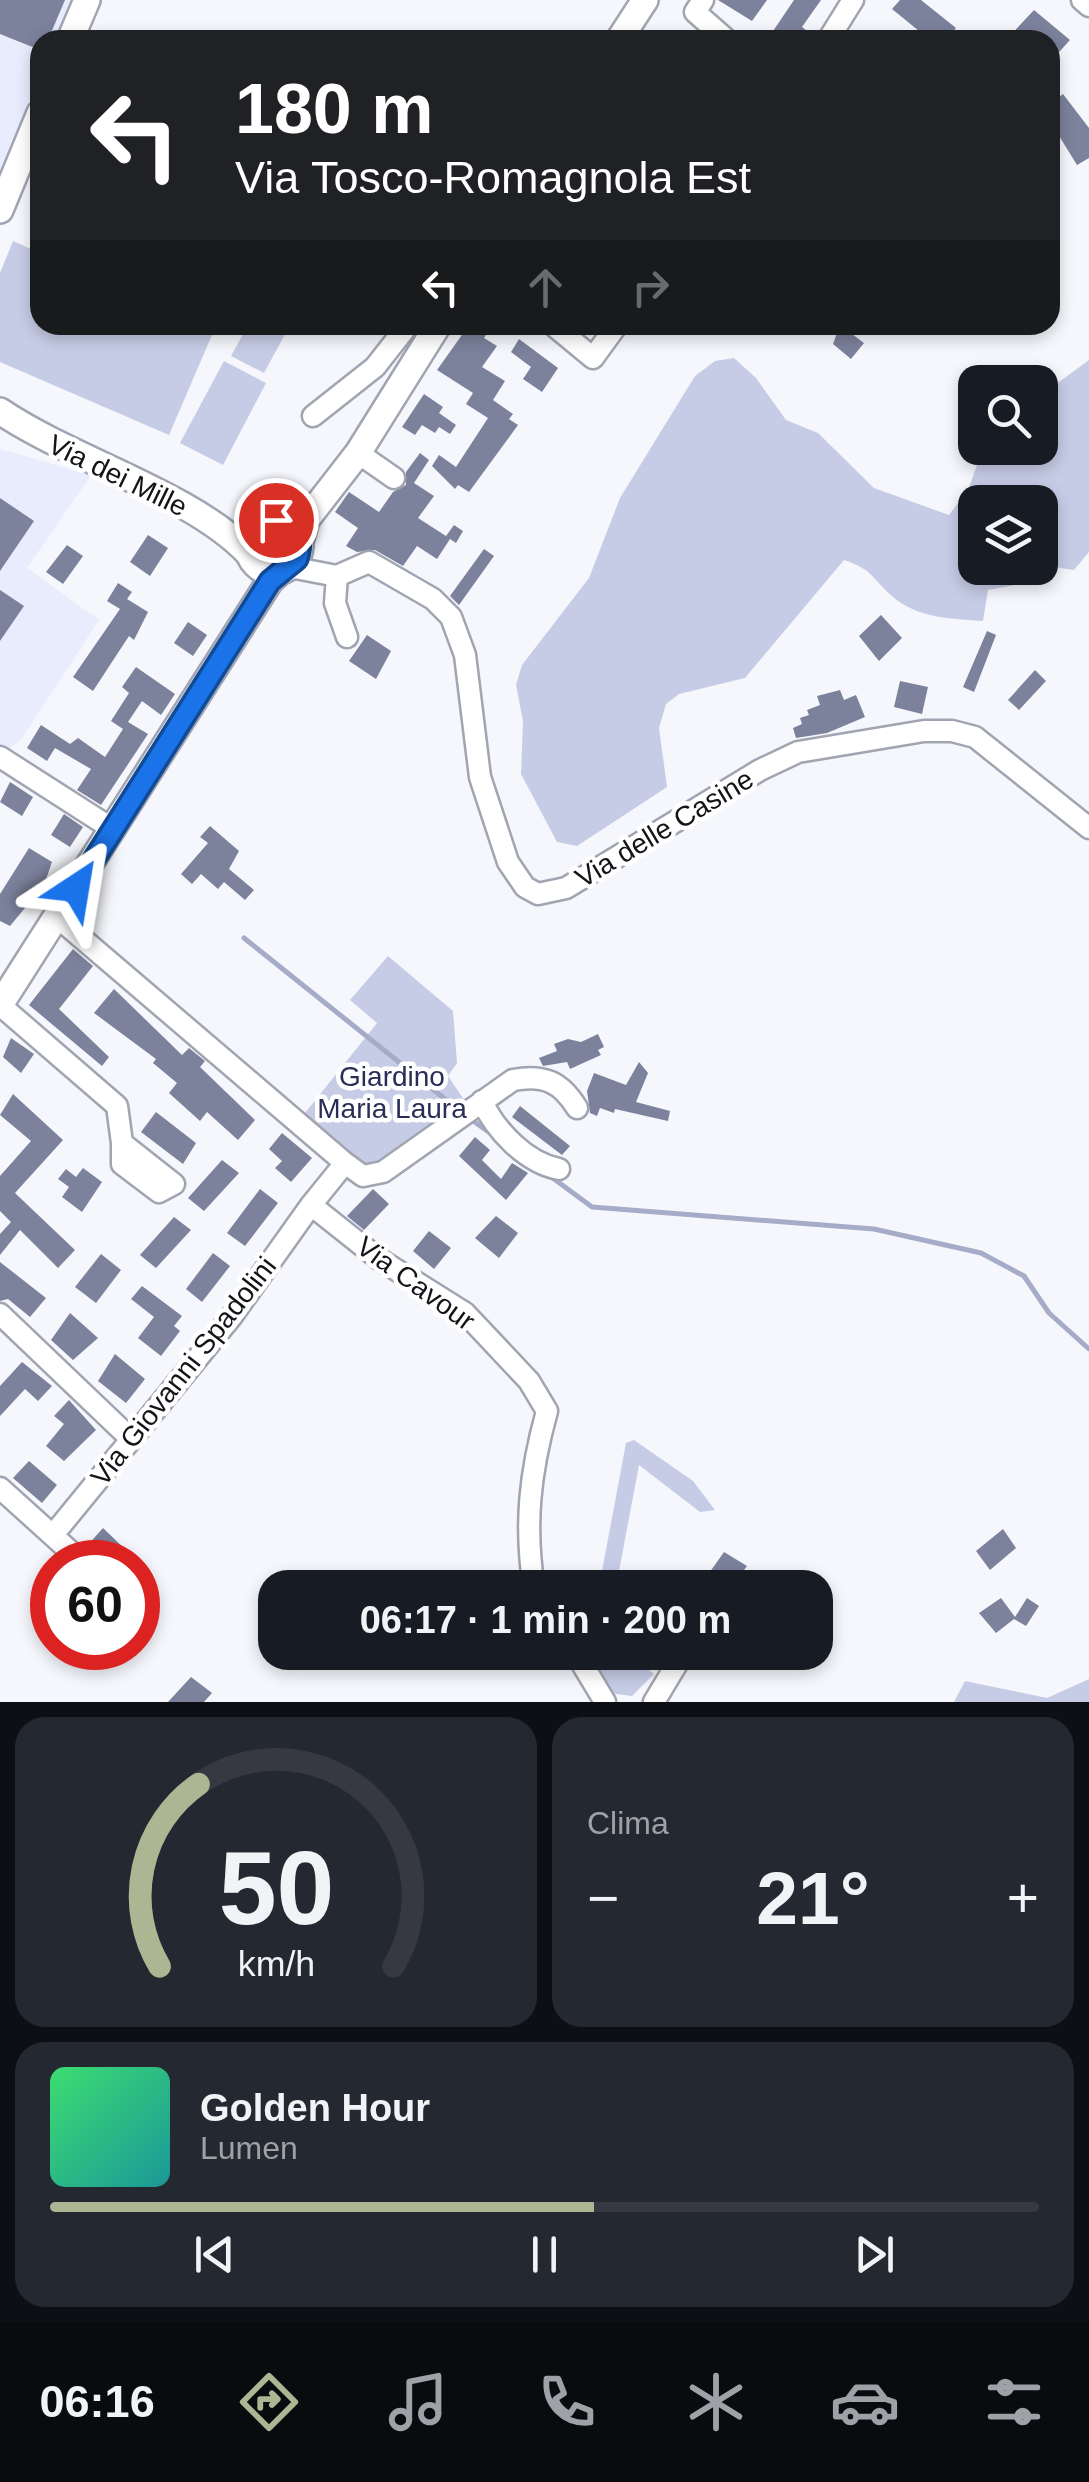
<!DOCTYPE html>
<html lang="it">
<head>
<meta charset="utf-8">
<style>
	:root { --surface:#171b24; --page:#242831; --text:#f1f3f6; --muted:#9ea1a6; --line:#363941; --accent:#acb693 }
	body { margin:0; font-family:Helvetica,sans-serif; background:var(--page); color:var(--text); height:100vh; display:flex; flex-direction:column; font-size:38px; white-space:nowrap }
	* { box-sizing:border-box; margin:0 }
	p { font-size:32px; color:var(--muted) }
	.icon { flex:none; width:55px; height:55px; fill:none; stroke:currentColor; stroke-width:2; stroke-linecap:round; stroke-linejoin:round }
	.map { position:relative; height:1702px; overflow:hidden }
	.drawer { display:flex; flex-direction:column; gap:15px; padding:15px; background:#0d0f14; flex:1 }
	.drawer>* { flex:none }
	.hud { position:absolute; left:30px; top:30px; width:1030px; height:305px; border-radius:30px; box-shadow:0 5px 15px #0003; background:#202124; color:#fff; overflow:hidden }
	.buttons { position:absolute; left:958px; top:365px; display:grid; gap:20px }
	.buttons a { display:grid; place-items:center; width:100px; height:100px; border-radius:20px; background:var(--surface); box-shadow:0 5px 15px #0003; font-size:50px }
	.speed { position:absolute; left:30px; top:1540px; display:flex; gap:20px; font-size:50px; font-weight:700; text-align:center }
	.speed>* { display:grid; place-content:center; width:130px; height:130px; border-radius:50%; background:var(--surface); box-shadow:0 5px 15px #0003; line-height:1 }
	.speed .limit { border:15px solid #d22; background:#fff; color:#111 }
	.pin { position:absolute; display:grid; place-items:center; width:85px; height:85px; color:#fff; margin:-42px; border:5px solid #fff; border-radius:50%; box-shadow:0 2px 10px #0007 }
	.me { position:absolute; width:110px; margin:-55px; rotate:33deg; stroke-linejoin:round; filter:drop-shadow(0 0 8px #0008) }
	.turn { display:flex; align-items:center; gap:35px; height:210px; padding:0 40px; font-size:45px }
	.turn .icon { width:130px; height:130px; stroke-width:2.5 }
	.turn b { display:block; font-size:70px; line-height:85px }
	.lanes { display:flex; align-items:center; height:95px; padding:0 40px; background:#0003; justify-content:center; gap:50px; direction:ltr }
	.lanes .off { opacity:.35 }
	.big { font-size:75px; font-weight:600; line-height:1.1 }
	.drawer .tile { flex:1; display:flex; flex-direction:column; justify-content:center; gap:15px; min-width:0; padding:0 35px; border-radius:30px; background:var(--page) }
	.drawer .dial { align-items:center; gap:0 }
	.dial svg { height:260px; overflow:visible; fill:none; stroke:var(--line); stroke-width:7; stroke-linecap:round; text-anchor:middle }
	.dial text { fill:var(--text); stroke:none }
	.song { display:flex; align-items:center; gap:30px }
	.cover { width:120px; height:120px; border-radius:15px; background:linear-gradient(135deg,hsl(140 70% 55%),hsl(180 70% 35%)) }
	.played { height:10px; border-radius:5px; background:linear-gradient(90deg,var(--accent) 55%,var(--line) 55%) }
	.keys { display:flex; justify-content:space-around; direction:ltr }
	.heat { display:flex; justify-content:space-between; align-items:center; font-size:55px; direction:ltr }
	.drawer .tiles { flex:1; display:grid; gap:15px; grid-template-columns:1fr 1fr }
	.tile:last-child { grid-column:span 2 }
	.trip { position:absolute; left:258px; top:1570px; width:575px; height:100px; border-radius:30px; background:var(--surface); box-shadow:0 5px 15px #0003; font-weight:600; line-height:100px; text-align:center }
	.dock { display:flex; height:160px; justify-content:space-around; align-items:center; background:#090b0e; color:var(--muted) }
	.dock .icon { width:70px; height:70px }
	.dock .active { color:var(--accent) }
	.dock b { font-size:45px; color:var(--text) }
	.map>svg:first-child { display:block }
</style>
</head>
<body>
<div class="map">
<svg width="1089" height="1702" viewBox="0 0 1089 1702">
	<rect width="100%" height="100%" fill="#f5f7fc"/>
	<path fill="#e8ecfd" d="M 0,0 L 71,0 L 55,40 L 40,40 L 40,75 L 0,171 Z
		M 0,449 L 91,475 L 27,568 L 99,620 L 22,738 L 0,757 Z"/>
	<path fill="#c6cce6" d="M 13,241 L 40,253 L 40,325 L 215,328 L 169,435 L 0,362 L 0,273 Z
		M 248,325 L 290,325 L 264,373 L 231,356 Z
		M 734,358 L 756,378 L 786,420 L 818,433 L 874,488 L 949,515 L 968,490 L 983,448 L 1040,448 L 1040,396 L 1089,360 L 1089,552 L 1074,570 L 1040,565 L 1040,502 L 975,502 L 975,568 L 1039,568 L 1031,582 L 988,590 L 983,621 C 952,619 917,618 893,597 C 872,579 874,570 844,560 L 745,678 L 679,694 L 666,704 L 659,728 L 667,787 L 577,846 L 557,842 L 521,774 L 523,721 L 516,685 L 522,665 L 589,578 L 620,498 L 695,376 L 715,361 Z
		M 224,361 L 266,383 L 223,465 L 180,443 Z
		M 388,956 L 453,1011 L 457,1063 L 448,1076 L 469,1107 L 386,1166 L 362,1168 L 305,1113 L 377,1023 L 350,1000 Z
		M 634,1440 L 693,1481 L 715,1510 L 700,1512 L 639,1465 L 616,1587 L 599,1587 L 626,1443 Z
		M 583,1653 L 643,1653 L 638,1660 L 654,1674 L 632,1696 L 610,1693 Z
		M 1089,1679 L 1089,1702 L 954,1702 L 965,1681 L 1047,1698 Z"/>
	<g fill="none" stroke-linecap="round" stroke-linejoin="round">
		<path stroke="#a6acc8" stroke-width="5" d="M 244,938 L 460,1111
			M 469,1118 L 493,1135
			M 546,1173 L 592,1207 L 874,1229 L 981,1253 L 1024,1276 L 1049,1313 L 1089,1349"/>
	</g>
	<path fill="#7c829c" d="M 0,0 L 65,0 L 48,40 L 40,40 L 40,50 L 0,34 Z
		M 718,0 L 767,0 L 752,21 Z
		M 794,0 L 821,0 L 802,27 L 806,30 L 799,40 L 767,40 Z
		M 900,0 L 921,0 L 956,28 L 946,40 L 930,40 L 892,9 Z
		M 1034,10 L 1070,40 L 1050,62 L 1050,40 L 1028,36 L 1031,40 L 1006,40 Z
		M 1063,94 L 1089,128 L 1089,158 L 1077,165 L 1056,131 L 1050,135 L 1050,103 Z
		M 469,325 L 488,332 L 484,338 L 497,346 L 482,367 L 505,381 L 493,400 L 513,414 L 509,419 L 518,425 L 469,492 L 458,485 L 455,489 L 432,466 L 439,455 L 456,467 L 488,418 L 466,404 L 473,393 L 437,370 Z
		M 840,325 L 864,343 L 851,359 L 833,344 Z
		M 519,339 L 558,368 L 542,392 L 523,379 L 531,367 L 511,352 Z
		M 424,394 L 443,407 L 439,413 L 456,425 L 450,434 L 439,427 L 435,433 L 422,425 L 415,435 L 402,427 Z
		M 420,453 L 429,460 L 414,483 L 434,496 L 418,518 L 446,536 L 454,525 L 463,531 L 456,543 L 450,539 L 437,559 L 417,546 L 403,566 L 375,550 L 357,552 L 346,546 L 358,528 L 335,512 L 349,492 L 379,512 L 393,492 L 406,485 L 406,472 Z
		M 0,498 L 34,521 L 0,571 Z
		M 148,535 L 168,548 L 150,576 L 130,562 Z
		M 67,545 L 83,556 L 63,584 L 46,572 Z
		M 484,549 L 494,556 L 459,605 L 450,596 Z
		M 118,583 L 132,592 L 127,599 L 148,612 L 134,640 L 129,636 L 93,691 L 73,677 L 120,609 L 107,601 Z
		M 0,590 L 24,606 L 0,641 Z
		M 881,615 L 902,638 L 879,661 L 859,636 Z
		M 188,622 L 207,635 L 193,656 L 174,643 Z
		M 987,631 L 996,635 L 974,692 L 963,687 Z
		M 367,635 L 391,651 L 376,679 L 349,661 Z
		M 136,667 L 175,694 L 161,715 L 142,701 L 128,722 L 148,734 L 101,805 L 77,790 L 91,769 L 55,748 L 47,761 L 27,748 L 41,725 L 70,744 L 78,738 L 105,757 L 123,729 L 111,721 L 129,693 L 122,687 Z
		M 1035,670 L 1046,681 L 1019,710 L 1008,700 Z
		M 900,681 L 928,687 L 922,714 L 894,707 Z
		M 840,690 L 844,700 L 856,695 L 865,717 L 827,733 L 796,738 L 793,728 L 802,724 L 800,718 L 809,715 L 807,710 L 820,705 L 817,696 Z
		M 10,782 L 33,797 L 22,816 L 0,802 Z
		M 64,814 L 83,827 L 70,847 L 51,835 Z
		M 210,826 L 239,851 L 229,869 L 254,890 L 245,900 L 224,882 L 218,889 L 201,874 L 192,884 L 181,874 L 208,843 L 200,837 Z
		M 29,848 L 52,862 L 44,885 L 10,926 L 0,921 L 0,894 Z
		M 73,949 L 93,966 L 59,1009 L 109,1057 L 102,1066 L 29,1005 Z
		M 114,989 L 182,1055 L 189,1048 L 205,1061 L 200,1067 L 255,1120 L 238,1140 L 207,1112 L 200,1121 L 169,1093 L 177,1083 L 153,1063 L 156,1059 L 94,1013 Z
		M 598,1034 L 604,1047 L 598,1050 L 601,1055 L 570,1069 L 567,1062 L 543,1066 L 539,1058 L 557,1051 L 554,1044 L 568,1039 L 581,1042 Z
		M 11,1038 L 34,1054 L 21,1073 L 3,1057 Z
		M 639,1062 L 648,1073 L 636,1102 L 670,1111 L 668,1121 L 615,1109 L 614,1113 L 600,1108 L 597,1116 L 590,1113 L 587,1091 L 594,1073 L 626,1085 Z
		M 13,1094 L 63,1140 L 15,1193 L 75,1250 L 58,1268 L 20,1230 L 0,1255 L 0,1234 L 11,1222 L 0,1211 L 0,1176 L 31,1141 L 0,1115 Z
		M 520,1106 L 570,1146 L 562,1155 L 512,1117 Z
		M 156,1112 L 196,1143 L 183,1164 L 141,1132 Z
		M 282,1133 L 312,1158 L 291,1182 L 275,1168 L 282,1161 L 269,1149 Z
		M 475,1137 L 490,1150 L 482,1160 L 501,1179 L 512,1163 L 528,1173 L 506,1200 L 459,1156 Z
		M 222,1160 L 239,1173 L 204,1211 L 188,1198 Z
		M 83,1168 L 102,1182 L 82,1212 L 62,1197 L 69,1187 L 58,1179 L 66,1169 L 76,1177 Z
		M 260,1189 L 278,1203 L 245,1246 L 227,1233 Z
		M 373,1189 L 389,1204 L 364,1230 L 347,1216 Z
		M 496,1216 L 518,1233 L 499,1258 L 475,1238 Z
		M 174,1217 L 191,1230 L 156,1268 L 140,1255 Z
		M 429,1231 L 451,1248 L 434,1269 L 413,1251 Z
		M 213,1253 L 230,1266 L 202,1302 L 186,1289 Z
		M 101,1254 L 121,1270 L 96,1303 L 75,1287 Z
		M 0,1262 L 46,1298 L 30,1317 L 8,1299 L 0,1301 Z
		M 142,1286 L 182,1316 L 174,1326 L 180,1331 L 161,1356 L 138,1338 L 154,1317 L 131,1299 Z
		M 70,1313 L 98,1338 L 73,1360 L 51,1340 Z
		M 115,1354 L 145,1379 L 126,1403 L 98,1381 Z
		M 22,1362 L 52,1386 L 38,1401 L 25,1389 L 0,1416 L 0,1386 Z
		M 69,1400 L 96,1430 L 64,1461 L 46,1446 L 64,1424 L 54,1416 Z
		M 29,1461 L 57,1485 L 42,1503 L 13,1478 Z
		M 103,1528 L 127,1551 L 115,1562 L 99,1562 L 86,1547 Z
		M 1003,1529 L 1016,1548 L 990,1570 L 976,1551 Z
		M 724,1552 L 747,1566 L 731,1588 L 691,1588 L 702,1572 L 707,1576 Z
		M 1001,1598 L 1015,1617 L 1027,1598 L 1039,1606 L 1026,1626 L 1014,1619 L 996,1633 L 979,1613 Z
		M 191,1677 L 212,1693 L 204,1702 L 168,1702 Z"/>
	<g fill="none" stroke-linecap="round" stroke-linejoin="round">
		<defs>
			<path id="minor" d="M 703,0 L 695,12 L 727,40
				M 1082,0 L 1089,6
				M 828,40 L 853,0
				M 553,325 L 593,358 L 617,325
				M 313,416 L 375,367 L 408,325
				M 358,453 L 394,478
				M 290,567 L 337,576 L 369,562 L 433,599 L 451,617 L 465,655 L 480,777 L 508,862 L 525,887 L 538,894 L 566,888 L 760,770 L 798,752 L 924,731 L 952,731 L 975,737 L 1089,828
				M 337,576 L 335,603 L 347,637
				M 0,757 L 114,830
				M 57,917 L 345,1163 L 311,1205 L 379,1259 L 465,1313 L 529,1381 L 547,1411 C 530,1472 524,1525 534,1588
				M 0,1005 L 117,1106 L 122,1143 L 174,1184 L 159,1192 L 122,1164 L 122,1143
				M 482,1101 C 495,1130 526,1163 559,1169
				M 345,1163 L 363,1176 L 383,1172 L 513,1080 C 544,1074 561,1082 577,1108
				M 0,1314 L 131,1439
				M 0,1488 L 82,1562
				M 53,1535 L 232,1316 L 311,1205
				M 575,1652 L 605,1702
				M 654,1702 L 684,1652"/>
			<path id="major" d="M 70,40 L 87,0
				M 619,40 L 645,0
				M 0,210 L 40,113
				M 0,411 C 72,460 193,494 249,554
				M248 546a26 26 0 1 1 52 0a26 26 0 1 1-52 0Z
				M 300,542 L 306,520 L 358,453 L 438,325
				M 0,1005 L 270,581 L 281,571"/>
		</defs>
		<use href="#minor" stroke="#a1a4b1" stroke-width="25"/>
		<use href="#major" stroke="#a1a4b1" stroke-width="30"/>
		<use href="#minor" stroke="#fff" stroke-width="20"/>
		<use href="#major" stroke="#fff" stroke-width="25"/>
	</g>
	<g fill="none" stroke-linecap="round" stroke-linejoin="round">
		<defs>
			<path id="route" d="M 76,888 L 270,581 L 297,559 C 304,540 296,525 276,520"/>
		</defs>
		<use href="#route" stroke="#114b97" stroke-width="25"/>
		<use href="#route" stroke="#1a73e8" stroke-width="18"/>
	</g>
	<g text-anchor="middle" stroke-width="9" stroke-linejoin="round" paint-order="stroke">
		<g font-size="28" fill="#131418" stroke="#fff">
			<text transform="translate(118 475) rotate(26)" y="10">Via dei Mille</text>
			<text transform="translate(664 828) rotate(-31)" y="10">Via delle Casine</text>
			<text transform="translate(416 1283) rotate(36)" y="10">Via Cavour</text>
			<text transform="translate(183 1371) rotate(-52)" y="10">Via Giovanni Spadolini</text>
		</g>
		<g font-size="28" fill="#282e55" stroke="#fff">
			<text x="392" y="1086">Giardino<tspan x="392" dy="32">Maria Laura</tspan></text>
		</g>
	</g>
</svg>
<div class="buttons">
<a><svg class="icon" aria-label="search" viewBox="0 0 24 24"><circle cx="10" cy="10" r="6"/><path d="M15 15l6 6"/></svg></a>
<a><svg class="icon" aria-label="layers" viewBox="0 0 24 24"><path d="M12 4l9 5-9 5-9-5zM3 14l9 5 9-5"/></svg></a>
</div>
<div class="speed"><div class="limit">60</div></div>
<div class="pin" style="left:276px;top:520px;background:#d93025"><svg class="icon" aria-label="arrive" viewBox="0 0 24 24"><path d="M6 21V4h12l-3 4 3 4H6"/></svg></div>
<svg class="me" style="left:76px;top:888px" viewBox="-20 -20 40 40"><path d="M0-17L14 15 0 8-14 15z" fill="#1a73e8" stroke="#fff" stroke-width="4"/></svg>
<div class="trip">06:17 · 1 min · 200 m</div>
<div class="hud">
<div class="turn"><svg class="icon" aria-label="left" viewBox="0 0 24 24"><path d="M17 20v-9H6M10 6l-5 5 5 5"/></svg><div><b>180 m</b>Via Tosco-Romagnola Est</div></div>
<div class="lanes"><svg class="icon" aria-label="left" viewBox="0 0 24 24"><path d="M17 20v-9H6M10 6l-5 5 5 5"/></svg><svg class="icon off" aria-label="ahead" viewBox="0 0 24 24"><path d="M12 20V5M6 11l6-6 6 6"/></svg><svg class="icon off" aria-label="right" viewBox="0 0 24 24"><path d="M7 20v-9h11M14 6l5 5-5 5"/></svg></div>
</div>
</div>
<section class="drawer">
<div class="tiles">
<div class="tile dial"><svg viewBox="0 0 100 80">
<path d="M14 69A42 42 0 1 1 86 69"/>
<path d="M14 69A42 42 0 0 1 26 13" stroke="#acb693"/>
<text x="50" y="56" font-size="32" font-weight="700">50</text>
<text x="50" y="72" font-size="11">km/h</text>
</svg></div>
<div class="tile"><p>Clima</p>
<div class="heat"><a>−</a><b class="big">21°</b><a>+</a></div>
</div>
<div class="tile">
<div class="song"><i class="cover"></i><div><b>Golden Hour</b><p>Lumen</p></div></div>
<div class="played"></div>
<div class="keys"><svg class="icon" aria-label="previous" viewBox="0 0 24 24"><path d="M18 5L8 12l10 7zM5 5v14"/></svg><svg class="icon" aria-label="pause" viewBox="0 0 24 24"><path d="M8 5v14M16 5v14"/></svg><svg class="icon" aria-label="next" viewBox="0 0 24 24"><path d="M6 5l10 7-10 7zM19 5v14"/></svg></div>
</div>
</div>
</section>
<nav class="dock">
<b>06:16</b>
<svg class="icon active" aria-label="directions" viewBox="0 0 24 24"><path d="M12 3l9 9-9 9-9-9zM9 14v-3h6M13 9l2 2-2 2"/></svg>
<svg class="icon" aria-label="music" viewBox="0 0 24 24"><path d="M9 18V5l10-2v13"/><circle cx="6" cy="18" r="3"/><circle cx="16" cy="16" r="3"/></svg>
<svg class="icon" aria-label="phone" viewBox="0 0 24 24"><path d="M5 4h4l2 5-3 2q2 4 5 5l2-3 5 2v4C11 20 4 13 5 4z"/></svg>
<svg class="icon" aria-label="climate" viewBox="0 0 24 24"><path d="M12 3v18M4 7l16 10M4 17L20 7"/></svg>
<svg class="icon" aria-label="car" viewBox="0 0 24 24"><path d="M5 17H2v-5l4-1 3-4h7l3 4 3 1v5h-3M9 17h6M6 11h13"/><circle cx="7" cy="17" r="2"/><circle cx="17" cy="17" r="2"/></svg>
<svg class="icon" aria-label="filters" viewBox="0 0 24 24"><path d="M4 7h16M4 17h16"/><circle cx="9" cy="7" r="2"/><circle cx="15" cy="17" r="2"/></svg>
</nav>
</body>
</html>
